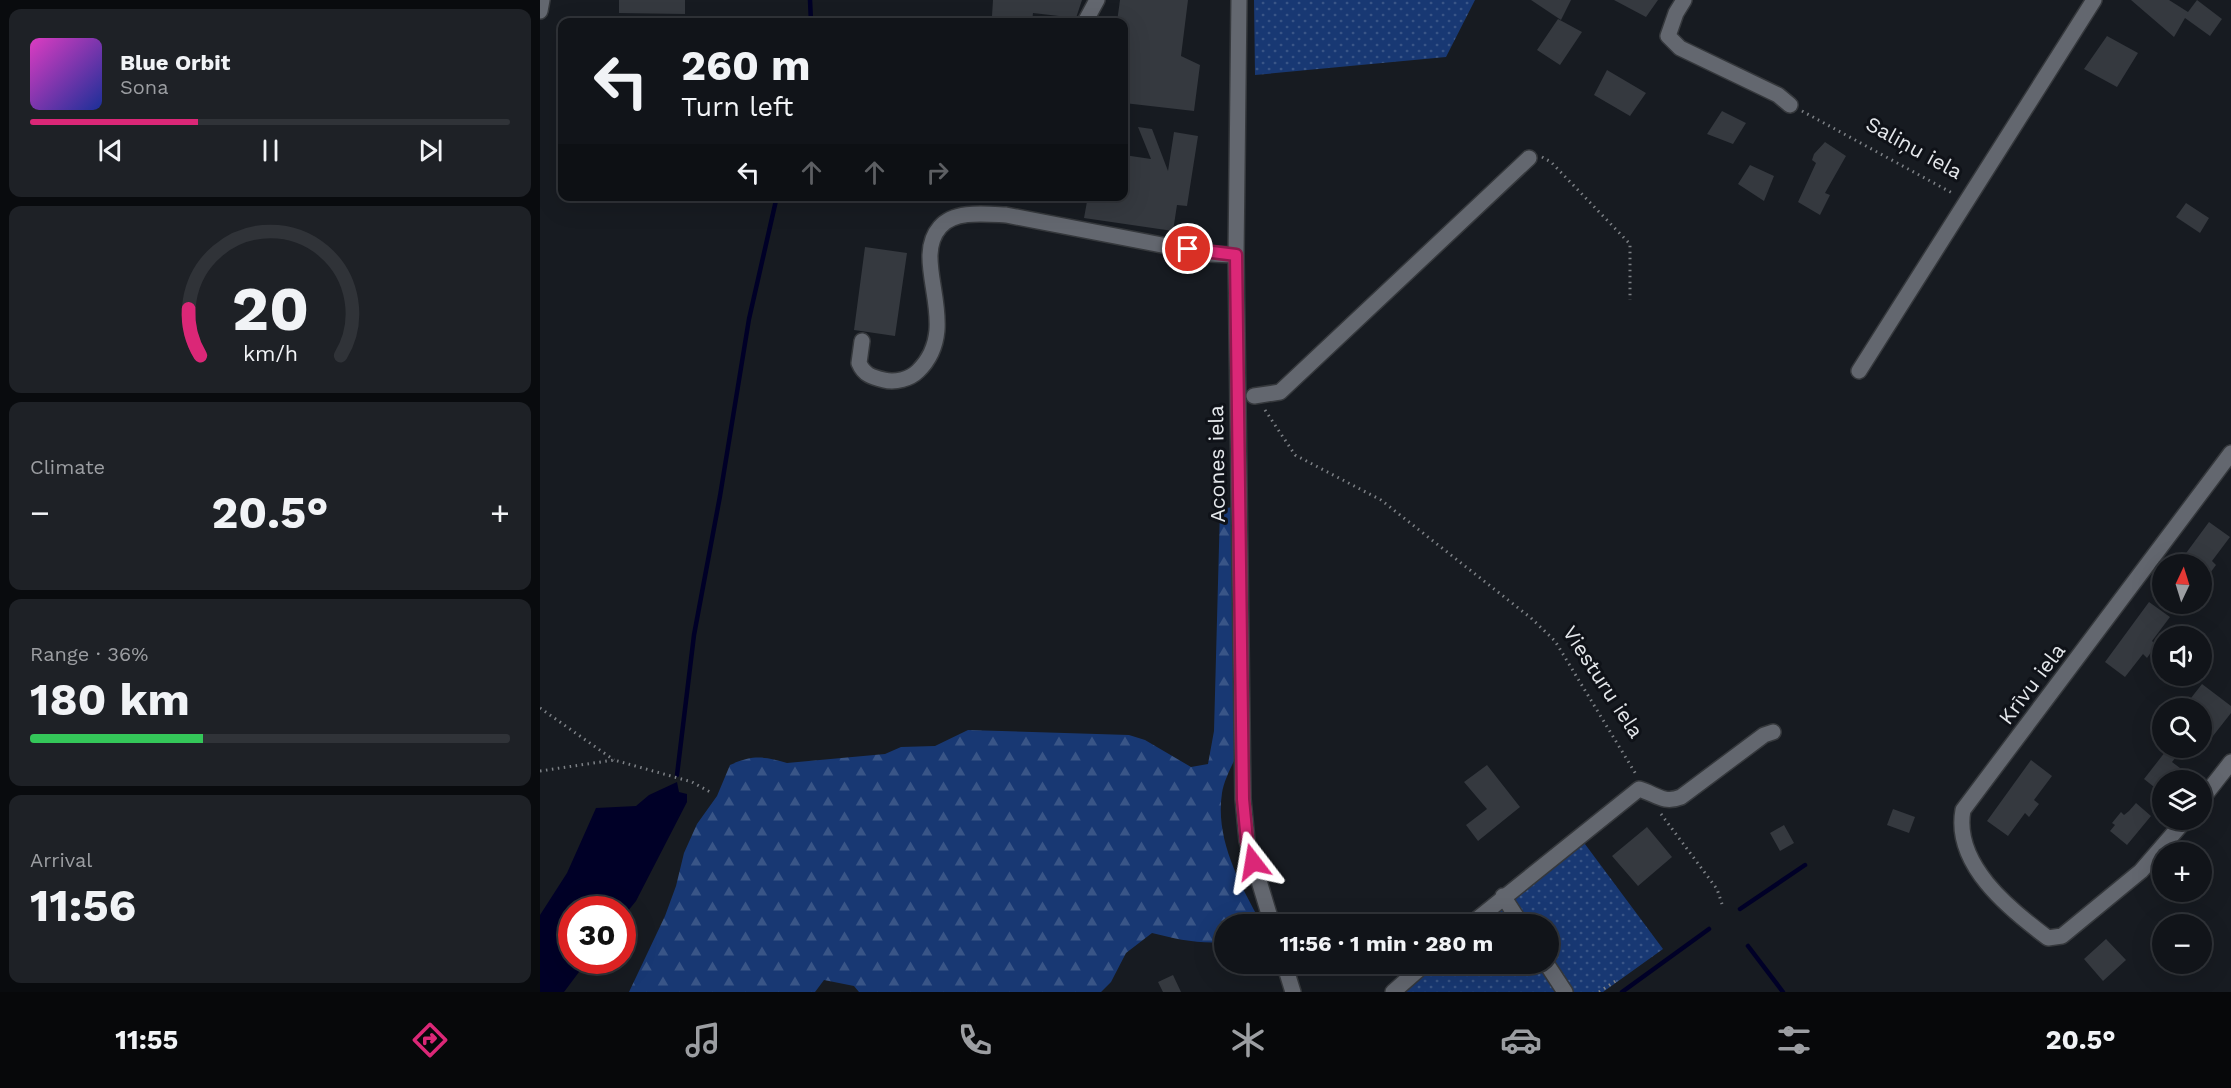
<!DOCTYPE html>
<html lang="en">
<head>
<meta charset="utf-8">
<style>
	:root { --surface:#111419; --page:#1e2126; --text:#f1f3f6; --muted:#9c9ea2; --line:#303338; --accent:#db2777 }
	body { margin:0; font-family:"Work Sans",sans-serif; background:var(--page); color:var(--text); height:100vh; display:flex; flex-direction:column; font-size:22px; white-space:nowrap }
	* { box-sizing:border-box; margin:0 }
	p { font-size:20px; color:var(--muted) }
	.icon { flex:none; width:33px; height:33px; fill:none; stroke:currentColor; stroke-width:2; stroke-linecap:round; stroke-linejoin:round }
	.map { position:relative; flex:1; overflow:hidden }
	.drawer { display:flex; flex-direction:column; gap:9px; padding:9px; background:#090b0e; width:540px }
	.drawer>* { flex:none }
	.hud { position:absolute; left:18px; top:18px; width:570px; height:183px; border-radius:12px; box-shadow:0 6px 24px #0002,0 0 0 2px var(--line); background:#111419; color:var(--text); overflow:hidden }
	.needle { width:39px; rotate:4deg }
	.controls { position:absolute; left:1612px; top:554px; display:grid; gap:12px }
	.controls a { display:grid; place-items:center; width:60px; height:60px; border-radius:50%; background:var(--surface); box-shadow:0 6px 24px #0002,0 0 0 2px var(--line); font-size:30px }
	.speed { position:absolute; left:18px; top:896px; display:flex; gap:12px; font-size:30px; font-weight:700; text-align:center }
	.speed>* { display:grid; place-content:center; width:78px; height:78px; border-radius:50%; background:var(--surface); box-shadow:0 6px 24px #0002,0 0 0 2px var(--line); line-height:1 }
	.speed .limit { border:9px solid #d22; background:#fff; color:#111 }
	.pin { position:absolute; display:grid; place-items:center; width:51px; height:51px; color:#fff; margin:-26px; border:3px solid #fff; border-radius:50%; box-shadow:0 2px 6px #0007 }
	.me { position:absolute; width:66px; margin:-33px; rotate:346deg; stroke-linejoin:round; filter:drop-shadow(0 0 4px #0008) }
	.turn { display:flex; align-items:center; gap:21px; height:126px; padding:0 24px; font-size:27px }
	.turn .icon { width:78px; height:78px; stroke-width:2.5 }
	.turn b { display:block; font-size:42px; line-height:51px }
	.lanes { display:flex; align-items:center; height:57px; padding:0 24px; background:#0003; justify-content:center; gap:30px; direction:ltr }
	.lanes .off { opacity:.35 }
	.big { font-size:45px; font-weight:700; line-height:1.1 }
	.drawer .tile { flex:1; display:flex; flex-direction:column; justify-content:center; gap:9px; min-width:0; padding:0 21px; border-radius:12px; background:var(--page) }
	.drawer .dial { align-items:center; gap:0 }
	.dial svg { height:156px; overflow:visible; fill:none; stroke:var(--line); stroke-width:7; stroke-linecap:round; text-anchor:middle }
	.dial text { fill:var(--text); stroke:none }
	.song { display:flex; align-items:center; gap:18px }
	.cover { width:72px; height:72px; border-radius:9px; background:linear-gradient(135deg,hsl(310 70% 55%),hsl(230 70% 35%)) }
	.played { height:6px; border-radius:3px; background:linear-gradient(90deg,var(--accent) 35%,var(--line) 35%) }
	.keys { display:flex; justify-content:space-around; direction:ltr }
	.heat { display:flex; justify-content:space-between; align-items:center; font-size:33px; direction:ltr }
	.charge { height:9px; border-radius:4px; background:linear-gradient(90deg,#34c759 36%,var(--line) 0) }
	.trip { position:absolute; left:674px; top:914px; width:345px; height:60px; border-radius:30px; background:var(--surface); box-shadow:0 6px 24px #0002,0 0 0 2px var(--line); font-weight:700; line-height:60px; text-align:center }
	.tabs { display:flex; height:96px; justify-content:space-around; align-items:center; background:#07080a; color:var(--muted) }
	.tabs .icon { width:42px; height:42px }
	.tabs .selected { color:var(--accent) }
	.tabs b { font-size:27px; color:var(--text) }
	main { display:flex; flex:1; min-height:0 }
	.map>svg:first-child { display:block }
</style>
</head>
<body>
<main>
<section class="drawer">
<div class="tile">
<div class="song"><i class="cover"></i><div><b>Blue Orbit</b><p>Sona</p></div></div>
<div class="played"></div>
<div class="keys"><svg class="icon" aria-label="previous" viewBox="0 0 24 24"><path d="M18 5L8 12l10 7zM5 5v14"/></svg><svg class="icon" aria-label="pause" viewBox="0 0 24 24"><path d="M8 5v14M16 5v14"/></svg><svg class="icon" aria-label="next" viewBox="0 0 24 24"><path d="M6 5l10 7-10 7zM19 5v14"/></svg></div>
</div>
<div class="tile dial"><svg viewBox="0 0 100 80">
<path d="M14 69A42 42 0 1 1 86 69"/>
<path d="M14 69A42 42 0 0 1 8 45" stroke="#db2777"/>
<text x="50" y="56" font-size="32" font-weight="700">20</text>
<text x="50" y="72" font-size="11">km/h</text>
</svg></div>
<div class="tile"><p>Climate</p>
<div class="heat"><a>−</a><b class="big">20.5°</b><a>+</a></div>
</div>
<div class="tile"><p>Range · 36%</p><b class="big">180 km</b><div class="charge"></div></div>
<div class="tile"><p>Arrival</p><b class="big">11:56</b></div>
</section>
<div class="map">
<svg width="1691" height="992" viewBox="0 0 1691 992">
	<defs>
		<pattern id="grass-dots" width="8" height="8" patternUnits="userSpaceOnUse" patternTransform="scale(1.5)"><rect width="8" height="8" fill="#183873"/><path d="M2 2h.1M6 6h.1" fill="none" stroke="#395587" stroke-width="1.8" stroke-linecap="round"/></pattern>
		<pattern id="forest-firs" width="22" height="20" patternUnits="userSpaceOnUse" patternTransform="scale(1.5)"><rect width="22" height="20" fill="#183873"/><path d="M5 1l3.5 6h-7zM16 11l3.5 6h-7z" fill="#395587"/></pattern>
	</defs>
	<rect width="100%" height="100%" fill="#171b21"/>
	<path fill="url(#grass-dots)" d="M 714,0 L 935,0 L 906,57 L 715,75 Z
		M 1039,836 L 1123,949 L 1063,992 L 853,992 L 886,963 L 1008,963 L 1008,924 L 931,924 Z"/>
	<path fill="url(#forest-firs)" d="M 700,506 L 697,754 C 692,766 684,780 682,793 C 675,839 699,882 720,921 L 718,924 L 684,924 L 684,942 C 659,944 635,939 612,933 L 586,953 L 571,982 L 561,992 L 319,992 L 314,986 L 284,980 L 275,992 L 89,992 L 125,916 L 136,886 L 144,853 L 157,824 L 177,796 L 190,765 C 212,755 224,756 247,763 L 345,754 L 361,747 L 395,746 L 428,730 L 589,735 L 605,740 L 651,767 L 668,764 L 674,731 L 680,509 Z"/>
	<path fill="#000027" d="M 137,782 L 139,792 L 147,794 L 147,802 L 96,901 L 83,917 L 82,909 L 32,909 L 32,960 L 48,960 L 24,992 L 0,992 L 0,915 L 27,873 L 56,808 L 96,806 L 109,795 Z"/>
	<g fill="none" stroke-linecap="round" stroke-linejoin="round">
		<path stroke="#000027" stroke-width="4.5" d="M 270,0 L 271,22
			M 137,775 L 154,635 L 180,496 L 209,319 L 237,196
			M 1200,909 L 1265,865
			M 1208,946 L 1243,992
			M 1082,992 L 1169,929"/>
	</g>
	<path fill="#35393f" d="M 79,0 L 145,0 L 145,14 L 79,13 Z
		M 453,0 L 542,0 L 536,18 L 493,13 L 492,22 L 472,22 L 472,17 L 452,16 Z
		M 580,0 L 648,0 L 641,56 L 660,65 L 654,111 L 584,103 L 584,22 L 577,22 Z
		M 991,0 L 1031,0 L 1021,20 Z
		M 1074,0 L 1118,0 L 1106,17 Z
		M 1591,0 L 1629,0 L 1648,12 L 1657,0 L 1682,19 L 1670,36 L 1645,18 L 1634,37 Z
		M 1018,19 L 1042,32 L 1020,65 L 997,50 Z
		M 1567,36 L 1598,53 L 1577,87 L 1544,69 Z
		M 1067,70 L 1106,93 L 1090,116 L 1054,95 Z
		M 1182,111 L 1206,123 L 1193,144 L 1167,134 Z
		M 598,127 L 612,129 L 628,171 L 634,132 L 658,136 L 647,206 L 637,205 L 633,231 L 544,218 L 548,196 L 584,196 L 584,155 L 611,159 Z
		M 1285,142 L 1306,156 L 1285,193 L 1290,195 L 1280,215 L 1258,202 L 1276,163 L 1272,160 L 1274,154 Z
		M 1210,165 L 1234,176 L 1224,201 L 1198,184 Z
		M 1646,203 L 1669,218 L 1660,233 L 1636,217 Z
		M 325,247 L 367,253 L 355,336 L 314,330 Z
		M 1669,522 L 1690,537 L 1672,561 L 1676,565 L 1662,584 L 1662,564 L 1638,564 Z
		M 1609,602 L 1630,617 L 1612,641 L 1616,645 L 1607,658 L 1603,654 L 1585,677 L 1565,662 Z
		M 1662,684 L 1691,706 L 1691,713 L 1662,750 L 1662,708 L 1654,708 L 1658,703 L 1651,698 Z
		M 1629,747 L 1644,747 L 1632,762 L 1644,771 L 1636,780 L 1623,780 L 1623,794 L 1604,779 Z
		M 1491,760 L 1512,776 L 1494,800 L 1499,804 L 1489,817 L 1485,813 L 1468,836 L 1447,821 Z
		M 947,765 L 980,807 L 938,841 L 926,825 L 947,809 L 924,782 Z
		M 1596,803 L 1611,816 L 1587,845 L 1570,831 L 1575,825 L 1572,823 L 1581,812 L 1584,815 L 1589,811 Z
		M 1353,809 L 1375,817 L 1369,833 L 1347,825 Z
		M 1244,825 L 1254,843 L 1240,851 L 1230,833 Z
		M 1107,827 L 1132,857 L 1098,886 L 1072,856 Z
		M 1566,939 L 1586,960 L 1563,981 L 1544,959 Z
		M 633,975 L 641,992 L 623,992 L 618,982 Z"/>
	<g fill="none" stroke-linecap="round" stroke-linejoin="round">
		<defs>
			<path id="minor" d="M 699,0 L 696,255 L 703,799 L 707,841 L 732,924
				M 1144,0 L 1136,13 L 1128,36 L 1140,48 L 1238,95 L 1250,105
				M 0,11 L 2,0
				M 545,22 L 557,0
				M 322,341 L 319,363 C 324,375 332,377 344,380 C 355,383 370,379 378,371 C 424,326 369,262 400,227 C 414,210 446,214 466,215 L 669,254 L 696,255
				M 1319,371 L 1554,0
				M 714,396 L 740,392 L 989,158
				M 1662,799 L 1691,762
				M 1646,819 L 1601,871 L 1522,936 L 1508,938 C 1469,909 1413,864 1423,810 L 1691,453
				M 963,896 L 981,924
				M 931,924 L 1099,789 C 1116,794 1123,804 1141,797 L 1224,735 L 1233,732
				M 744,963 L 753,992
				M 1006,963 L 1025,992
				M 853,992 L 886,963"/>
		</defs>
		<use href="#minor" stroke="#35383c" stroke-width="18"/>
		<path stroke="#7d8186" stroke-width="3" stroke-dasharray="1.5 4.5" stroke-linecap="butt" d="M 1262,111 L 1414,194
			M 1002,157 L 1011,162 L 1090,244 L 1090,300
			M 725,410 L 755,455 L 841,500 L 991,618 L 1015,641 L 1097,776
			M 0,708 L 74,760
			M 0,771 L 74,760 L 152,782 L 170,792
			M 1121,814 L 1177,889 L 1182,904
			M 1059,992 L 1077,980"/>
		<use href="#minor" stroke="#63676f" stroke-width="15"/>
	</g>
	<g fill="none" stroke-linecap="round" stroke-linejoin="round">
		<defs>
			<path id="route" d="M 648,249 L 696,255 L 703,799 L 707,841 L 713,862"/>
		</defs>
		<use href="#route" stroke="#8e194d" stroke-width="15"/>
		<use href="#route" stroke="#db2777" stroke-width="10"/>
	</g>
	<g text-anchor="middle" stroke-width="6" stroke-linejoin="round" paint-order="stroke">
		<g font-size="21" fill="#e4e7eb" stroke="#0f1218">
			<text transform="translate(1374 148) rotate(29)" y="7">Saliņu iela</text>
			<text transform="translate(677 464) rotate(-91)" y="7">Acones iela</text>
			<text transform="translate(1063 682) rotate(57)" y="7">Viesturu iela</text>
			<text transform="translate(1492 684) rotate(-53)" y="7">Krīvu iela</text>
		</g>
	</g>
</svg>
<div class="controls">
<a><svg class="needle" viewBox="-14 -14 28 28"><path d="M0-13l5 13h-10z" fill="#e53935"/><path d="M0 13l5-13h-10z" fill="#9c9ea2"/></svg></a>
<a><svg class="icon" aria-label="sound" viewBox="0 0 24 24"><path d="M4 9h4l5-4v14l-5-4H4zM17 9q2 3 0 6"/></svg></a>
<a><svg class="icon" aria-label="search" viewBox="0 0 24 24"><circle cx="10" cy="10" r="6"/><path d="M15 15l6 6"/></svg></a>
<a><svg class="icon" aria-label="layers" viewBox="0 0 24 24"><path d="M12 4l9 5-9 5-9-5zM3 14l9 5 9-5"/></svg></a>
<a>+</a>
<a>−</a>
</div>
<div class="speed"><div class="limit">30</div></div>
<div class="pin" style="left:648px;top:249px;background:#d93025"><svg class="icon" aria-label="arrive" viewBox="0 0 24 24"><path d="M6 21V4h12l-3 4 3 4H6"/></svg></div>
<svg class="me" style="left:713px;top:862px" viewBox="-20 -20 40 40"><path d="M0-17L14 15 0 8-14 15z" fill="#db2777" stroke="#fff" stroke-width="4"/></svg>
<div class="trip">11:56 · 1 min · 280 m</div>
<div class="hud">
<div class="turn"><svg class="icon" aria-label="left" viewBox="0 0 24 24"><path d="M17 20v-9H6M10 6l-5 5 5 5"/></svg><div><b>260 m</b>Turn left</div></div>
<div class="lanes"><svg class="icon" aria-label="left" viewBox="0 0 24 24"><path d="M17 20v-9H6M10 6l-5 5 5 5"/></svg><svg class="icon off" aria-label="ahead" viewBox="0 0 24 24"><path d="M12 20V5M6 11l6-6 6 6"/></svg><svg class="icon off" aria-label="ahead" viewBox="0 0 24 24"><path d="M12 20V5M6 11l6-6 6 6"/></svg><svg class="icon off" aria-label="right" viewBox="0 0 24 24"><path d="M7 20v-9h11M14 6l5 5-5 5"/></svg></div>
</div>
</div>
</main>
<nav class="tabs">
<b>11:55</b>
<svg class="icon selected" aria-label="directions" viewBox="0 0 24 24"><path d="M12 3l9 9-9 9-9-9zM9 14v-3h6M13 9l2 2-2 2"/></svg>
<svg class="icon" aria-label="music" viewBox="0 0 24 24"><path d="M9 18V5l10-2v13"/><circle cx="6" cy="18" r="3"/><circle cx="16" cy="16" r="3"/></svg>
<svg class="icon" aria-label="phone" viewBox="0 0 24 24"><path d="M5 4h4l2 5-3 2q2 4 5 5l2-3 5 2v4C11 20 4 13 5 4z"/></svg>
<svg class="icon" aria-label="climate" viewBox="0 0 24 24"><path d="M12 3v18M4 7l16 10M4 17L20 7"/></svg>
<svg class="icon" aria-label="car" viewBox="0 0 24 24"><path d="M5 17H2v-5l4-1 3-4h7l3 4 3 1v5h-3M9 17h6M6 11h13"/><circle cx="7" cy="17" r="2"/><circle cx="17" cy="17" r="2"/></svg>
<svg class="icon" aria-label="filters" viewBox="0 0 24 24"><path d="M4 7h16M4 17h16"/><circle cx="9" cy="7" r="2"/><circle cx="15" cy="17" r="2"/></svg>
<b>20.5°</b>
</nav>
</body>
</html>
